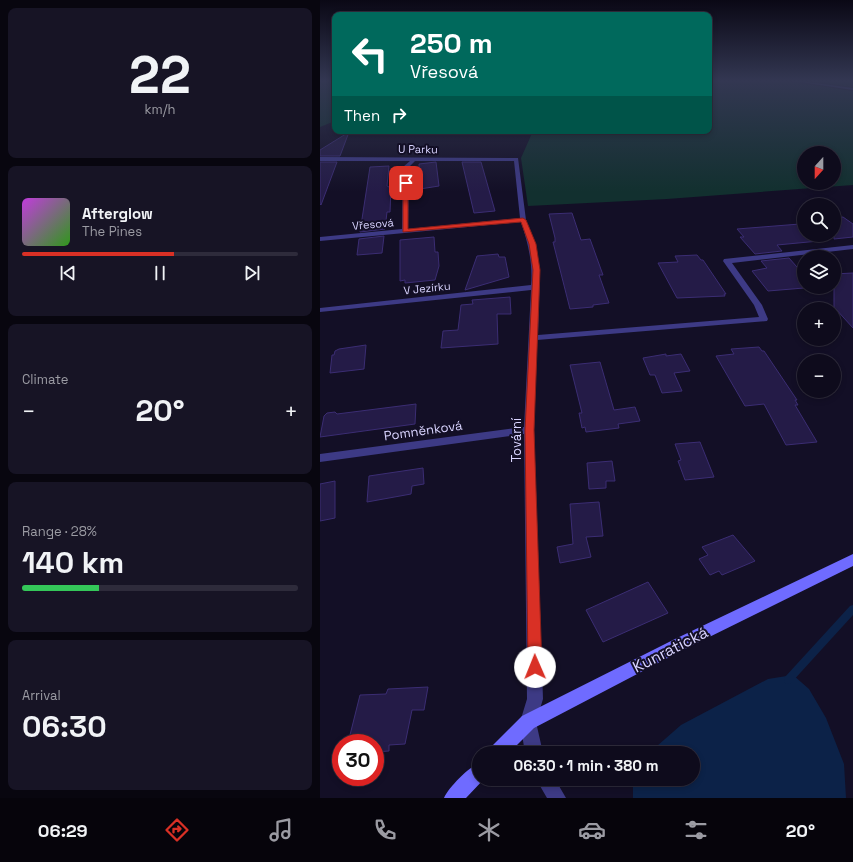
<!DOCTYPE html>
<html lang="en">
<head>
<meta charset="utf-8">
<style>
	:root { --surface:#0e0b1c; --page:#171425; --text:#f1f3f6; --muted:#9b9ba3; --line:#2e2b3b; --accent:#d93025 }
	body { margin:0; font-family:"Space Grotesk",sans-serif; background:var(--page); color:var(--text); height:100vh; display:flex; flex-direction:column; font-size:15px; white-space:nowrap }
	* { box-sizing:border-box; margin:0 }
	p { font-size:13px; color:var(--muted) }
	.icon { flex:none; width:22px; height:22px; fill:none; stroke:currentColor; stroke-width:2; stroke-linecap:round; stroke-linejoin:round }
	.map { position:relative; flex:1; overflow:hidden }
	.side { display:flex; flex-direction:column; gap:8px; padding:8px; background:#08060f; width:320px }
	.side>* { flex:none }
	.top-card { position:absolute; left:12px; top:12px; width:380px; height:122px; border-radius:8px; box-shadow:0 2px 6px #0003,0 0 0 1px var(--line); background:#00695c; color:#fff; overflow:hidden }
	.needle { width:26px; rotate:201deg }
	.tools { position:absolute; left:477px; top:146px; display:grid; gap:8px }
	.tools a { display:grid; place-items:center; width:44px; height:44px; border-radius:50%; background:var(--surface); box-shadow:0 2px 6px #0003,0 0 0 1px var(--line); font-size:20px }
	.speed { position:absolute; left:12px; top:734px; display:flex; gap:8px; font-size:20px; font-weight:700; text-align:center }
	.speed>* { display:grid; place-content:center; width:52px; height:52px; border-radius:50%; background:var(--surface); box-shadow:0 2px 6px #0003,0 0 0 1px var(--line); line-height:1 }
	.speed .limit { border:6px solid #d22; background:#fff; color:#111 }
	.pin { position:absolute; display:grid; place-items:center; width:34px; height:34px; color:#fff; margin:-17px; border-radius:8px; box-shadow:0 2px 6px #0006 }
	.me { position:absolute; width:44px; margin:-22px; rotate:359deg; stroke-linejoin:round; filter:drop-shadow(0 0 3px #0008) }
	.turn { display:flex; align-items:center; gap:14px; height:84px; padding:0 12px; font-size:18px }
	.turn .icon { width:52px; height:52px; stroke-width:2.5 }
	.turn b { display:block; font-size:28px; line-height:34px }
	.then { display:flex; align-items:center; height:38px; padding:0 12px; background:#0003; gap:8px; font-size:15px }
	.big { font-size:30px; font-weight:700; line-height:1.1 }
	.side .tile { flex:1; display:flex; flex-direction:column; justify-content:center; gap:6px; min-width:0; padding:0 14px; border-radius:8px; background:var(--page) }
	.side .dial { align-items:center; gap:0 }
	.dial b { font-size:52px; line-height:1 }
	.song { display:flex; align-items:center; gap:12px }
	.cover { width:48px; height:48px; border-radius:6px; background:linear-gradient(135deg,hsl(290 70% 55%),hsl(110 70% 35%)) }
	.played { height:4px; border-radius:2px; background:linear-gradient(90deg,var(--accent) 55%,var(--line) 55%) }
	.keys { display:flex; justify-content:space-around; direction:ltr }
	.heat { display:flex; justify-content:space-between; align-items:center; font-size:22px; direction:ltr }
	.charge { height:6px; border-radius:3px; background:linear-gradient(90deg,#34c759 28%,var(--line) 0) }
	.trip { position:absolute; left:152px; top:746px; width:228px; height:40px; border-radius:20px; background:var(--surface); box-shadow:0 2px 6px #0003,0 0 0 1px var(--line); font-weight:700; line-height:40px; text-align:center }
	.dock { display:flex; height:64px; justify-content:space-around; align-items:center; background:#06040b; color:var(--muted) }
	.dock .icon { width:28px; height:28px }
	.dock .on { color:var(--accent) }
	.dock b { font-size:18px; color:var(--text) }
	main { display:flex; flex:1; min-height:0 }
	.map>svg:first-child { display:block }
</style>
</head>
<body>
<main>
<section class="side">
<div class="tile dial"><b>22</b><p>km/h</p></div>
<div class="tile">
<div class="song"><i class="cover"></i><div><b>Afterglow</b><p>The Pines</p></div></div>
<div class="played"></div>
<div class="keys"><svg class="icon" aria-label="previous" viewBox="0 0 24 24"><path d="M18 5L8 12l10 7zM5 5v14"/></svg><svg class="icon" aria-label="pause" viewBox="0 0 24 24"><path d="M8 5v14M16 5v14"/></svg><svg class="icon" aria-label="next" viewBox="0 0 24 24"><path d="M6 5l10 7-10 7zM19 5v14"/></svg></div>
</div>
<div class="tile"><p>Climate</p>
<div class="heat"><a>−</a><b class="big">20°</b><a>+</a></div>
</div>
<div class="tile"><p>Range · 28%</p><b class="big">140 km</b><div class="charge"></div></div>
<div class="tile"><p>Arrival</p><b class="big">06:30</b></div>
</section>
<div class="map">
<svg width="533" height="798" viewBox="0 0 533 798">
	<rect width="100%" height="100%" fill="#130f26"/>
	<path fill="#12302f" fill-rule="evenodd" d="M 0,80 L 15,80 L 15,121 L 0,127 Z
		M 389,80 L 456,80 L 533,91 L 533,185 L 347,199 L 208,206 L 201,158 L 213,131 L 389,131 ZM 484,153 L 514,153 L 514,183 L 484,183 Z
		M 483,80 L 533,80 L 533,87 Z"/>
	<path fill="#0c2248" d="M 473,675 L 489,689 L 506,718 L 524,764 L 526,798 L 313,798 L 313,779 L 373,779 L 373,753 L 329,753 L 361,725 L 448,679 Z"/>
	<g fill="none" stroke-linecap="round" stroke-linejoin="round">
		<path fill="#0c2248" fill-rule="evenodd" d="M 533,605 L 533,615 L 471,683 L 468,684 L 465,683 L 464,680 L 465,677 L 530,606 Z"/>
	</g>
	<path fill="#241b47" stroke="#3b2d73" d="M 29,132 L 20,156 L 0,156 L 0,150 Z
		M 0,162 L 17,162 L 1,205 L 0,204 Z
		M 116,162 L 119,186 L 100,189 L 99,164 Z
		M 142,162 L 161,162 L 175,211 L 154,213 Z
		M 69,166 L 67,186 L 71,188 L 70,212 L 67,212 L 65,229 L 40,232 L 50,167 Z
		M 252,213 L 261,240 L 270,239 L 283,275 L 279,275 L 289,303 L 273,305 L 273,307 L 250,309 L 233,242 L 235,242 L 235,238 L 229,214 Z
		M 523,217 L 533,224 L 533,237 L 514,239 L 514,218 Z
		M 480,224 L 484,228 L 484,235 L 492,235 L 499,241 L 457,245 L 462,251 L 435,254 L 420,237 L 424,237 L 417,229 Z
		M 64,236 L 62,253 L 37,255 L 39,239 Z
		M 114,237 L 115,252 L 118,252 L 119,266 L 115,280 L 85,283 L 85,280 L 80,281 L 80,240 Z
		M 178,254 L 179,257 L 185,257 L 189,277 L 145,290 L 157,256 Z
		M 377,255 L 381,260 L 383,260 L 406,294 L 404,294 L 405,296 L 357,298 L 338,263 L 358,262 L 355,256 Z
		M 469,258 L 484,275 L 484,288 L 448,291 L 432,271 L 447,268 L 441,261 Z
		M 533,273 L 533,328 L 514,307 L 514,274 Z
		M 190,297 L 191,314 L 177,314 L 178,344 L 121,348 L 123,331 L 138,330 L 141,305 L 153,304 L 152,300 Z
		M 46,345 L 44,369 L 10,373 L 12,355 L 14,355 L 15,351 L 19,349 Z
		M 439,347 L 442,351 L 444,351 L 477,400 L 475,400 L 478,405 L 475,405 L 497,442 L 466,445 L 444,404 L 425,406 L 396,356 L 414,354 L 411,349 Z
		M 346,354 L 346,356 L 361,354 L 370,371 L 354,373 L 362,391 L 342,393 L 335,375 L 330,375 L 323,358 Z
		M 280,362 L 294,410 L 315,407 L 320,421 L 298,424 L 299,428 L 266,432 L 265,427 L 262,428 L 259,413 L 262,413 L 250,365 Z
		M 96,404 L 95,424 L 0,437 L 4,416 L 7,413 L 15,412 L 17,414 Z
		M 380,442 L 394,477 L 365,480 L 358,461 L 361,460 L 355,444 Z
		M 292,461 L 295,481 L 286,481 L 286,488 L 269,489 L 267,463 Z
		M 103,468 L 104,484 L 92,486 L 91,494 L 47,502 L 49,476 Z
		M 15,481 L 15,518 L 0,521 L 0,484 Z
		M 279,502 L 283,536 L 266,537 L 271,557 L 240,563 L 237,547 L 253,544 L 250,504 Z
		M 413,535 L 435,561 L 402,575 L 399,571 L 390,575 L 379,559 L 388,555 L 382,547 Z
		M 328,582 L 348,613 L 283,642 L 266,610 Z
		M 108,687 L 104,710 L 92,710 L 85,744 L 69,745 L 69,751 L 55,752 L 55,743 L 28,743 L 40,695 L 66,694 L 68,689 Z"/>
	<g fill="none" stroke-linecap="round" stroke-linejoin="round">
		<path fill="#3d3a85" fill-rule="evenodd" d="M 472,80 L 533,88 L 533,90 L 474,81 Z
			M 0,157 L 198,158 L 206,220 L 215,244 L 220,270 L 218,335 L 439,317 L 434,305 L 403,261 L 404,259 L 533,245 L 533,249 L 412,263 L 442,305 L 448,319 L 447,321 L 217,340 L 214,430 L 223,699 L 216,722 L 223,753 L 205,753 L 200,722 L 207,699 L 204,434 L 0,462 L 0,454 L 204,427 L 211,290 L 0,312 L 0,308 L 211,285 C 213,263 208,243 201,222 L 0,241 L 0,237 L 82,229 L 83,167 L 90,161 L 0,161 ZM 95,161 L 194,161 L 200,218 L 88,229 L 89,167 Z
			M 216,779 L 235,779 L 246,798 L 227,798 Z"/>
		<path fill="#6f6bff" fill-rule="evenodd" d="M 533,554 L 533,566 L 365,649 L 214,728 L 189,753 L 168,753 L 171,747 L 202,716 L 355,639 Z
			M 159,763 L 159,779 L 164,779 L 146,798 L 124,798 C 129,787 148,768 159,763 Z"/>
	</g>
	<linearGradient id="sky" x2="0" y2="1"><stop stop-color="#0a0815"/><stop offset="0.42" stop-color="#333752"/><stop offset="1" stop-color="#333752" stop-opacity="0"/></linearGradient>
	<rect width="533" height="192" fill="url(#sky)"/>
	<path fill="#d93025" stroke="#8d1f18" d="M 86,182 L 88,183 L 88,229 L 203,218 L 206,220 L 216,244 L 220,270 L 214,430 L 222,667 L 220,672 L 215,674 L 210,672 L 208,667 L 205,430 L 213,270 L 209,244 L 201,222 L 83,232 L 83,183 Z"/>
	<g text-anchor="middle" stroke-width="4" stroke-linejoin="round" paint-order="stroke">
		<g font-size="11" fill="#d9d4ff" stroke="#130f26">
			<text transform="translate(98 149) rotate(1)" y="4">U Parku</text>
			<text transform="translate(53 224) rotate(-5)" y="4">Vřesová</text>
			<text transform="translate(107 288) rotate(-6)" y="4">V Jezírku</text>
		</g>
		<g font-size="13" fill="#d9d4ff" stroke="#130f26">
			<text transform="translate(103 430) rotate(-8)" y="5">Pomněnková</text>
			<text transform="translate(196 440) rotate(-90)" y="5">Tovární</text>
		</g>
		<g font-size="16" fill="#d9d4ff" stroke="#130f26">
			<text transform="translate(350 649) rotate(-27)" y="6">Kunratická</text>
		</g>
	</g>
</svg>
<div class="tools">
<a><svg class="needle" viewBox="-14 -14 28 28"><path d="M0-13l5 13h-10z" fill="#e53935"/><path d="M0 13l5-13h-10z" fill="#9b9ba3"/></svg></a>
<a><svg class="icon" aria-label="search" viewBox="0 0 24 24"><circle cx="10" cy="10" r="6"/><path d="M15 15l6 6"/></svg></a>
<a><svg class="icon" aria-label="layers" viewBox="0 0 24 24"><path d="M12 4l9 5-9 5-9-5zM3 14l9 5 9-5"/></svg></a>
<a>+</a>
<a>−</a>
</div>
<div class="speed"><div class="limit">30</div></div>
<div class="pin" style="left:86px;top:183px;background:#d93025"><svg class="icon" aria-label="arrive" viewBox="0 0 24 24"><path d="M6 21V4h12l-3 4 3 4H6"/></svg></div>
<svg class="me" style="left:215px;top:667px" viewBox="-20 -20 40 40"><circle r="19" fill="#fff"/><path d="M0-13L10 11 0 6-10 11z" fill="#d93025"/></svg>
<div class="trip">06:30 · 1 min · 380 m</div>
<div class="top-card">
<div class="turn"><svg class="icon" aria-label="left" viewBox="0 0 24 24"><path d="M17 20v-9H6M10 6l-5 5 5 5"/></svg><div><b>250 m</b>Vřesová</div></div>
<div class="then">Then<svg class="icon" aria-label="right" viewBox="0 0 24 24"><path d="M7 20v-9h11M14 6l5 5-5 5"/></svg></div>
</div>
</div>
</main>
<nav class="dock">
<b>06:29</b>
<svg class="icon on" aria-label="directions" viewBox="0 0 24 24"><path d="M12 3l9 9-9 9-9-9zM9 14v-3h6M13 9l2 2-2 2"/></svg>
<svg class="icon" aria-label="music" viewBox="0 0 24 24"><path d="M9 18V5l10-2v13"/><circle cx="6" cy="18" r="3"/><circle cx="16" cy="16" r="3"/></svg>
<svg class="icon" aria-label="phone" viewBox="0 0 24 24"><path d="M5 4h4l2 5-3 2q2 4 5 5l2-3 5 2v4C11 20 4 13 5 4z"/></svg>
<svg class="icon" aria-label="climate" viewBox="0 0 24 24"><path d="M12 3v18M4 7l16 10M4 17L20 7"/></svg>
<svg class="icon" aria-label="car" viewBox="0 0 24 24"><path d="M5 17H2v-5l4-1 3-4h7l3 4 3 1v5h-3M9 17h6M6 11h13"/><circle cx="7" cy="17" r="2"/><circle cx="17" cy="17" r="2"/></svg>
<svg class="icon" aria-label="filters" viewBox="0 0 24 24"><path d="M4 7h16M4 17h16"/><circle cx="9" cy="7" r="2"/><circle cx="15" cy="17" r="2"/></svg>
<b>20°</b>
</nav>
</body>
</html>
